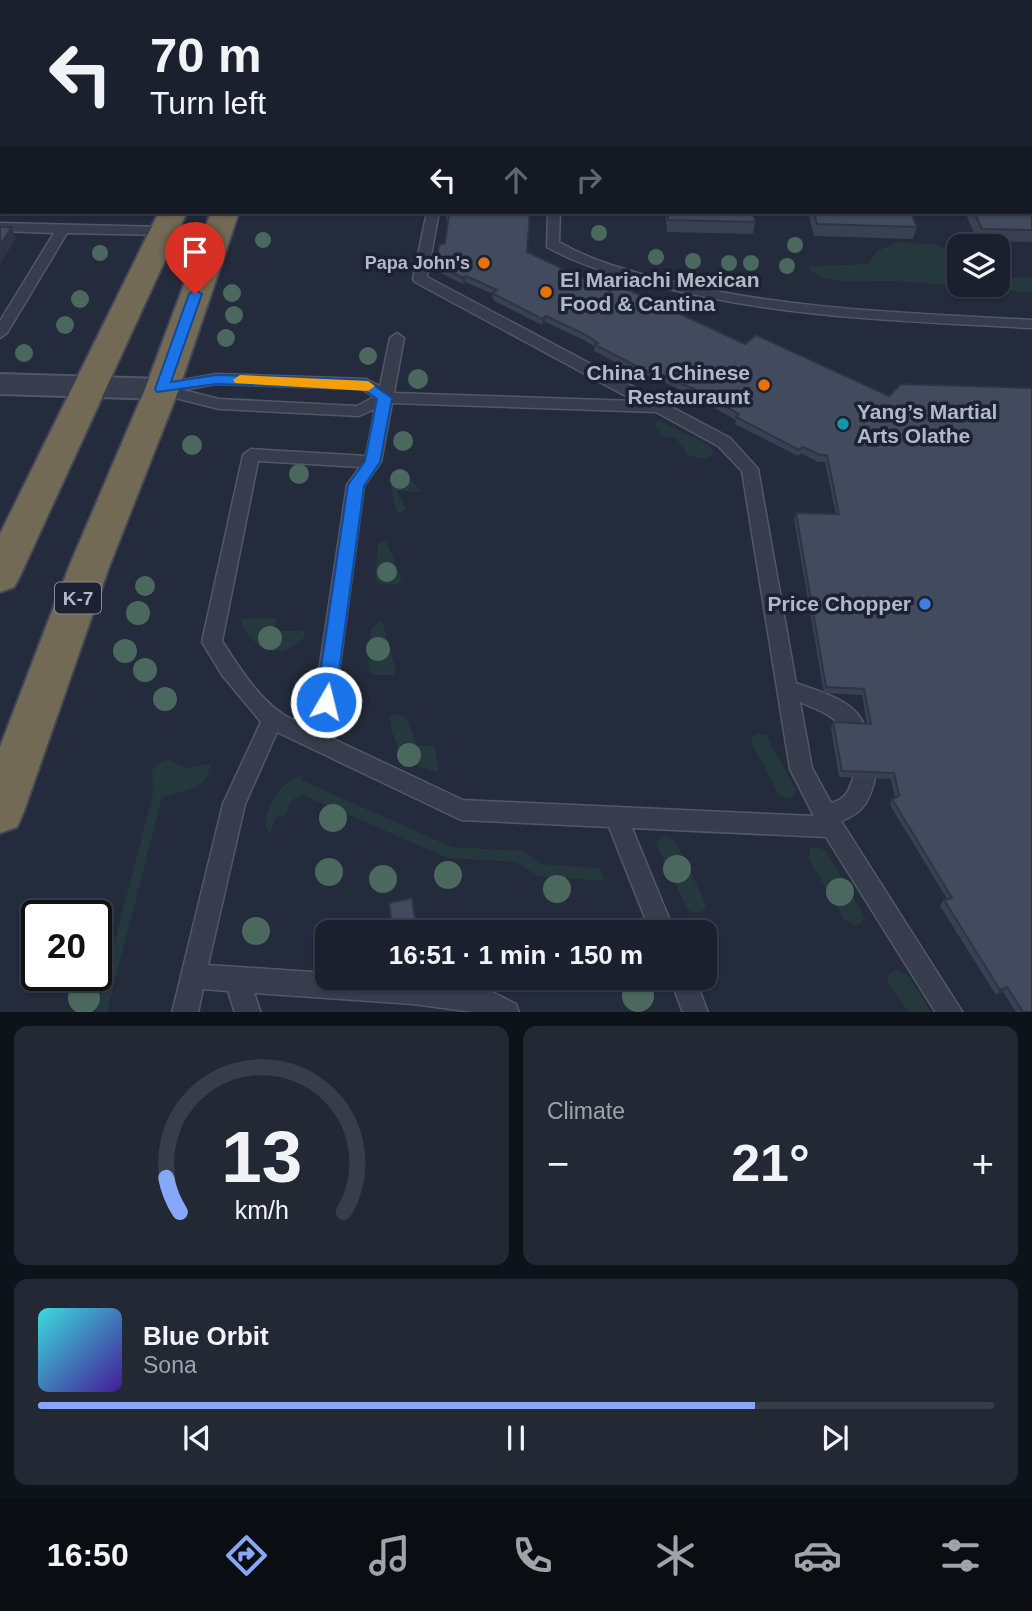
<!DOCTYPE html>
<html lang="en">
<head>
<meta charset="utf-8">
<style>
	:root { --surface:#1a202d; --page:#232835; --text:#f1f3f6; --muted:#9fa3aa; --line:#383e49; --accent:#87a7f8 }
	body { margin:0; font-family:Helvetica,sans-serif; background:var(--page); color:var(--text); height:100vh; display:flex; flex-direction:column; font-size:26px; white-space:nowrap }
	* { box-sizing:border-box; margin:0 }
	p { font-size:23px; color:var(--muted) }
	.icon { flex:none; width:38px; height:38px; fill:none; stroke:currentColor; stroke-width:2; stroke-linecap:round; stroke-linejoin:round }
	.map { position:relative; height:1012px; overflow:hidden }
	.panel { display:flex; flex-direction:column; gap:14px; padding:14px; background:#0e1219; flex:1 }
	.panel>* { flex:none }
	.hud { position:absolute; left:0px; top:0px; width:1032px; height:214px; box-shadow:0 2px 5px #0004,0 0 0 2px var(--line); background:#1a202d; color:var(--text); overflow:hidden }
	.buttons { position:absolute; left:947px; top:234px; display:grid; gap:14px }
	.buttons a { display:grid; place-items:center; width:63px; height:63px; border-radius:14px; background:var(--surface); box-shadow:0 2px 5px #0004,0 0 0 2px var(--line); font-size:35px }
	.speed { position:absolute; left:21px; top:900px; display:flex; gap:14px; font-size:35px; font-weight:700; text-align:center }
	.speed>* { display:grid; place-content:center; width:91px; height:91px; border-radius:50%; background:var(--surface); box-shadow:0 2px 5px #0004,0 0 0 2px var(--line); line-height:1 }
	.speed .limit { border:4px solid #111; border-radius:10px; background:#fff; color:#111 }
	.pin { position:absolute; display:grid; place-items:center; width:60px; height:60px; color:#fff; margin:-72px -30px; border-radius:50% 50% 50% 0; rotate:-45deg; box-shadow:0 0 7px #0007 }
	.pin .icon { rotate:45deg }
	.me { position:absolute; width:77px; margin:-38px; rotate:8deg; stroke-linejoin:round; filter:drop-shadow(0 0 5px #0008) }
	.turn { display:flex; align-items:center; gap:24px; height:147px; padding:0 35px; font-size:32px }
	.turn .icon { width:91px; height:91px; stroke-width:2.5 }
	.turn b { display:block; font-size:49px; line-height:60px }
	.lanes { display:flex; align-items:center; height:66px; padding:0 35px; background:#0003; justify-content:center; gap:35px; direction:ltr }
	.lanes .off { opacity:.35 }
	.big { font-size:52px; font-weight:600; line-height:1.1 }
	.panel .tile { flex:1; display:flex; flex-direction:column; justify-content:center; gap:10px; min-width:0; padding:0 24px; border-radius:14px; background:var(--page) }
	.panel .dial { align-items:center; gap:0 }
	.dial svg { height:182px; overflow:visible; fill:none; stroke:var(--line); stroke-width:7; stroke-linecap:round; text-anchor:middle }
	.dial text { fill:var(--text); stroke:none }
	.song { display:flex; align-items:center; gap:21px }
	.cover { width:84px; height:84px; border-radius:10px; background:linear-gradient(135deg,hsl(180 70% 55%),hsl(260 70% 35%)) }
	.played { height:7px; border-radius:4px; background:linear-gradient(90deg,var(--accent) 75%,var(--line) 75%) }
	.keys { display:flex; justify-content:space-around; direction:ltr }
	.heat { display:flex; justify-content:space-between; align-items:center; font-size:38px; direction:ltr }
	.panel .tiles { flex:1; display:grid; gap:14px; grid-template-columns:1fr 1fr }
	.tile:last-child { grid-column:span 2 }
	.trip { position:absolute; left:315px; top:920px; width:402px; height:70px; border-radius:14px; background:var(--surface); box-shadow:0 2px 5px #0004,0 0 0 2px var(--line); font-weight:600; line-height:70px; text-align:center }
	.menu { display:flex; height:112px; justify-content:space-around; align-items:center; background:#0a0d12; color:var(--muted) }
	.menu .icon { width:49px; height:49px }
	.menu .selected { color:var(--accent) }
	.menu b { font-size:32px; color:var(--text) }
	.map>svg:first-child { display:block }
</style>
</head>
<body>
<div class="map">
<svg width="1032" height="1013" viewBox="0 0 1032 1013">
	<rect width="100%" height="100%" fill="#232b3c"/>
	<path fill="#25383d" d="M 898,242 L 934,244 L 945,248 L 946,267 L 959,271 L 959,285 L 998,285 L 998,278 L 1032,278 L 1032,293 L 989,288 L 979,290 C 950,285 919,282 891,281 C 866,280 830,286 809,270 L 809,266 L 868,264 L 877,251 Z
		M 658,420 L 708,444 L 713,451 L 712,455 L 704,459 L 687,455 L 676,438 L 663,437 L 654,424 Z
		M 399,471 L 405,473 L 421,492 L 397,491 L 406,509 L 401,513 L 396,511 L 390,480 Z
		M 386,541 L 402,579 L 397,585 L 381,584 L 375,579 L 378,544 Z
		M 247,618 L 276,618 L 274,631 L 303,631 L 305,636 C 287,656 264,657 248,634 C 244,628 241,626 242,620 Z
		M 380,622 L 383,623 L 396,670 L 393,675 L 374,675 L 368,669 L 371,628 Z
		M 395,714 L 406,717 L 417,745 L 434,746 L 439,772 C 403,765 399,756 390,723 L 390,718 Z
		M 756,734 L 766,735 L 796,790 L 791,799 L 779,795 L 751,742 L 752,738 Z
		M 168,760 L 187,768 L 211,763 C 205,793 186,789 162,797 L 107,1012 L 96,1012 L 153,795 L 152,770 L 157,764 Z
		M 301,776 L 301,780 L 452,847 L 524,851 L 541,864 L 600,868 L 605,881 L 538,876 L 516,862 L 448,858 L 303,795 L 292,800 L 285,815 L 276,817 L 270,834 L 265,825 C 270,802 277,785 301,776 Z
		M 663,836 L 668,836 L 676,842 L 705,902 L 706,907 L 700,913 L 691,912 L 687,908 L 658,848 L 656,842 Z
		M 817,847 L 825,850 L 861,911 L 864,918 L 861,924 L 855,925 L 844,919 L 809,859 L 810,848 Z
		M 896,969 L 908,975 L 931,1012 L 908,1012 L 888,983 L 888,976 Z"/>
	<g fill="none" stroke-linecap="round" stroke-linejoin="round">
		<defs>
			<path id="lane" d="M 387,0 L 397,0 L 386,2 Z
				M 1031,174 L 1032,174 L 1032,182 L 1031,182 Z
				M 2,194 L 2,203 L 0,204 L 0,195 Z
				M 427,212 L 439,212 L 427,277 L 730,438 L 758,469 L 796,683 C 820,692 859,701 865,729 L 862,735 L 855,738 L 848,735 C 839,717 818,710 800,702 L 812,768 L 831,803 C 850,798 849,787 856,771 L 864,768 L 872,771 L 875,778 C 870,801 863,813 841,821 L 963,1013 L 936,1013 L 826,837 L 632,828 L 675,933 L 651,933 L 609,827 L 461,820 L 277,732 L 245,804 L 208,965 L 327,973 L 327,978 L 409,978 L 480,986 L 516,1004 L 519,1013 L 480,1013 L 413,1004 L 254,993 L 261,1013 L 235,1013 L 228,991 L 203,989 L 198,1013 L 172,1013 L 223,804 L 261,722 L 222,675 L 202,642 L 243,455 L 251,449 L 366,456 L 375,409 L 359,416 L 219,409 L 156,393 L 154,389 L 156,385 L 216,374 L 366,379 L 380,386 L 390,338 L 397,333 L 404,338 L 394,393 L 635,401 L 415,282 L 413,279 ZM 216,384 L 362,389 L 374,397 L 357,406 L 219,399 L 183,390 ZM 392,403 L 656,412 L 718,446 L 742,471 L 790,769 L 814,816 L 463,800 L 312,729 L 335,702 L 364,486 L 381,462 ZM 258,461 L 360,467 L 347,485 L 315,698 L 293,720 C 263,706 240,669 222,641 Z
				M 548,212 L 560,212 L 559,242 C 592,261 628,271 665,280 C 785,310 909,313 1032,320 L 1032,328 C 906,321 780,318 657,286 C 619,277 581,266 547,247 Z
				M 0,223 L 164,227 L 171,231 L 164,235 L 67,233 L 7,333 L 0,338 L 0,321 L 54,233 L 0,231 Z
				M 670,978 L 695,978 L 708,1013 L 683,1013 Z"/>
			<path id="street" d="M 684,0 L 703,0 L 704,2 L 685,2 Z
				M 1031,3 L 1032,4 L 1032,16 L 1031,15 Z
				M 0,37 L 2,37 L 2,49 L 0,49 Z
				M 0,374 L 162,379 L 173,382 L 177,389 L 173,396 L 162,399 L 0,394 Z"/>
			<path id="highway" d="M 266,0 L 288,0 L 265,2 Z
				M 301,0 L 323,0 L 300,2 Z
				M 159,212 L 187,212 L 20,576 L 14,587 L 0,592 L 0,534 Z
				M 211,212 L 239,212 L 179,389 L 109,567 L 24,811 L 17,827 L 0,833 L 0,747 L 69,567 L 145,389 Z"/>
		</defs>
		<use href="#lane" stroke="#525867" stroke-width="3"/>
		<use href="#street" stroke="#525867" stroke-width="4"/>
		<use href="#highway" stroke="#424857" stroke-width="4"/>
		<use href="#lane" fill="#373d4c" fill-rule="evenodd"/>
		<use href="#street" fill="#373d4c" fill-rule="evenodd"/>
		<use href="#highway" fill="#726a54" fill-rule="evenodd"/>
	</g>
	<g fill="#4a685e">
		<circle cx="599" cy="233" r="8"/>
		<circle cx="263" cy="240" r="8"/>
		<circle cx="795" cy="245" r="8"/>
		<circle cx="100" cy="253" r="8"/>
		<circle cx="656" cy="257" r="8"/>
		<circle cx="693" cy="261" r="8"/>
		<circle cx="729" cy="263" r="8"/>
		<circle cx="751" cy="263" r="8"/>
		<circle cx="787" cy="266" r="8"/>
		<circle cx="232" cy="293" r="9"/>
		<circle cx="80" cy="299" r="9"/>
		<circle cx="234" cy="315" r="9"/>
		<circle cx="65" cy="325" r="9"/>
		<circle cx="226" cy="338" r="9"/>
		<circle cx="24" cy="353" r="9"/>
		<circle cx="368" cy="356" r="9"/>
		<circle cx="418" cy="379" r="10"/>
		<circle cx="403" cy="441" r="10"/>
		<circle cx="192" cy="445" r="10"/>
		<circle cx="299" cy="474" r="10"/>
		<circle cx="400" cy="479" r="10"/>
		<circle cx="387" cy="572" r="10"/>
		<circle cx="145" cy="586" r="10"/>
		<circle cx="138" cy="613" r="12"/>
		<circle cx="270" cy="638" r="12"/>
		<circle cx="378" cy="649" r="12"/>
		<circle cx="125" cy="651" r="12"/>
		<circle cx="145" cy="670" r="12"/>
		<circle cx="165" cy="699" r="12"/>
		<circle cx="409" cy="755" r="12"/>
		<circle cx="333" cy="818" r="14"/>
		<circle cx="677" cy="869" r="14"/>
		<circle cx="329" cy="872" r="14"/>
		<circle cx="448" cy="875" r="14"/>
		<circle cx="383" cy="879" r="14"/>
		<circle cx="557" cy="889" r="14"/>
		<circle cx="840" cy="892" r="14"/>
		<circle cx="256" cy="931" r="14"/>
		<circle cx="638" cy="996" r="16"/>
		<circle cx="84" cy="998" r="16"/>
	</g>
	<path fill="#394051" d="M 112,0 L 194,0 L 193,2 L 113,2 Z
		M 429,0 L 526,0 L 525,2 L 429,2 Z
		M 1032,197 L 1032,242 L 977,241 L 965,212 L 1031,212 Z
		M 446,212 L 610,291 L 745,344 L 889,396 L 1032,1012 L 1016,1012 L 1003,992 L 996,995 L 940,906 L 944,900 L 947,899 L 890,805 L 892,799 L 895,798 L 891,779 L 839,777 L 831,728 L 833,722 L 867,724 L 862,695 L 824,693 L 794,519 L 796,513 L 836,514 L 825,462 L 818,462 L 801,453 L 798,456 L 735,424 L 736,420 L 693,396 L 653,377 L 649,380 L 594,351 L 595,347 L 586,341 L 545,322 L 542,325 L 493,300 L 492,294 L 466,282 L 463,284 L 441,273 L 441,269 L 437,267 L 437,261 L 445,243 L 449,220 L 446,220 Z
		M 665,212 L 753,212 L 755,222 L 753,234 L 667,232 Z
		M 808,212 L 911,212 L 917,227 L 913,239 L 814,236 Z"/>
	<path fill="#2e3442" d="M 2,64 L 2,78 L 0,80 L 0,65 Z
		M 12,227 L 16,239 L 0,265 L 0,245 Z
		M 466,276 L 466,282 L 463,284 L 463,278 Z
		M 546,316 L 545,322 L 542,325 L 542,319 Z
		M 653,371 L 653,377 L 649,380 L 650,373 Z
		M 1007,987 L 1003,992 L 996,995 L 1000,990 Z"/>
	<path fill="#424a5e" stroke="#2e3442" stroke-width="2" d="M 1031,197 L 1032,197 L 1032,230 L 982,229 L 974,212 L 1031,212 Z
		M 446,212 L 530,212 L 527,252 L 610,291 L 618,285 L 745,344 L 756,335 L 889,396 L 901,384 L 1032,388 L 1032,1012 L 1023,1012 L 1007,987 L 1000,990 L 944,900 L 952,898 L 892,799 L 899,796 L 894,773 L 842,771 L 833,722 L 871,724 L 864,689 L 826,687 L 796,513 L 839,514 L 827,455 L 820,455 L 803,447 L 799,450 L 736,417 L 739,414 L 694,389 L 653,371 L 650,373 L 595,345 L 598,343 L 586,335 L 546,316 L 542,319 L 492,293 L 497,290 L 466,276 L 463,278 L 440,266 L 444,265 L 437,261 L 439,245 L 445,243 L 449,214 L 445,214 Z
		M 668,212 L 753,212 L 755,222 L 668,220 Z
		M 814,212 L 911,212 L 917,227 L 817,224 Z
		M 0,227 L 12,227 L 0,245 Z
		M 412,898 L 417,933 L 393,933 L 389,903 Z"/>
	<path fill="#1a73e8" stroke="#114b97" stroke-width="2" d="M 195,290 L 202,294 L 171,382 L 216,375 L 366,380 L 392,398 L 380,462 L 364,486 L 335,702 L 332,707 L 326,709 L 319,707 L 316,702 L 348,485 L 365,461 L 377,399 L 363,389 L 216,384 L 157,392 L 155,389 L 189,294 Z"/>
	<path fill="#f59e0b" d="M 240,375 L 368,381 L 375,386 L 368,391 L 235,383 L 233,380 Z"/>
	<g fill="#e8710a" stroke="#1c2231" stroke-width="2.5">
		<circle cx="484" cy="263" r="7"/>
		<circle cx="546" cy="292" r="7"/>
		<circle cx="764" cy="385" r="7"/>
	</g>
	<circle fill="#0f9aa8" stroke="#1c2231" stroke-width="2.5" cx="843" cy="424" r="7"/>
	<circle fill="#3f7fe0" stroke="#1c2231" stroke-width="2.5" cx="925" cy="604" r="7"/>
	<g text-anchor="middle" stroke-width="7" stroke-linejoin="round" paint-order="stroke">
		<g font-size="18" font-weight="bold" fill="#b2b8c8" stroke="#1c2231" text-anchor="end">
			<text x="470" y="269">Papa John's</text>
		</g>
		<rect fill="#1c2231" stroke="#858b9b" stroke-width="2" x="55" y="582.5" width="46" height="31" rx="5"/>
		<g font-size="19" font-weight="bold" fill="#b2b8c8">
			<text x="78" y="605">K-7</text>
		</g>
		<g font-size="21" font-weight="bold" fill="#b2b8c8" stroke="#1c2231" text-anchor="start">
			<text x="560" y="287">El Mariachi Mexican<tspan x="560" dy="24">Food &amp; Cantina</tspan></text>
			<text x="750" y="380" text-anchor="end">China 1 Chinese<tspan x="750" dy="24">Restauraunt</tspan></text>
			<text x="857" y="419">Yang’s Martial<tspan x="857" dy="24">Arts Olathe</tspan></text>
			<text x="911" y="611" text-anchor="end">Price Chopper</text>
		</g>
	</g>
</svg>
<div class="buttons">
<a><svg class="icon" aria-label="layers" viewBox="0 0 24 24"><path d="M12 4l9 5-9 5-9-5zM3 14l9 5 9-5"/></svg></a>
</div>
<div class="speed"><div class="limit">20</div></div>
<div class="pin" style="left:195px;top:294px;background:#d93025"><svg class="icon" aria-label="arrive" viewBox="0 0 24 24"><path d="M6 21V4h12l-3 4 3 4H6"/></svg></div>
<svg class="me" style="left:326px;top:702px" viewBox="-20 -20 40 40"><circle r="17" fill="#1a73e8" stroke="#fff" stroke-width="3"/><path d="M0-11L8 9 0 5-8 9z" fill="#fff"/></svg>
<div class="trip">16:51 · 1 min · 150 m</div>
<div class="hud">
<div class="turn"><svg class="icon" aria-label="left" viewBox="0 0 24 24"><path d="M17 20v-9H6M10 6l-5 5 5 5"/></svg><div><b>70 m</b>Turn left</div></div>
<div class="lanes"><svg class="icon" aria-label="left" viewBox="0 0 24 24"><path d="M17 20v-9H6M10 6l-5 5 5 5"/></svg><svg class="icon off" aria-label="ahead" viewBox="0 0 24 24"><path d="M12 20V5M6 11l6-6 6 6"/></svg><svg class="icon off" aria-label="right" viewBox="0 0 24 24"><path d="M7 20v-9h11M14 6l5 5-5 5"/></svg></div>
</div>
</div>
<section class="panel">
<div class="tiles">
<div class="tile dial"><svg viewBox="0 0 100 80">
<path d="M14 69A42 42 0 1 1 86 69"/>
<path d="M14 69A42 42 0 0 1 8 54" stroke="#87a7f8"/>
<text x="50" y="56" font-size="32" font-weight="700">13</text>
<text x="50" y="72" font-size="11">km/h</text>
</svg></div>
<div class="tile"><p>Climate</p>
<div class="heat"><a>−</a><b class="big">21°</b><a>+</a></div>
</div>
<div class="tile">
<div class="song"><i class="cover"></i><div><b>Blue Orbit</b><p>Sona</p></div></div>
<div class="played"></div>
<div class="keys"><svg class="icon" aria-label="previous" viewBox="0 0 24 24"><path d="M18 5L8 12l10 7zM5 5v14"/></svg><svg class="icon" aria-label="pause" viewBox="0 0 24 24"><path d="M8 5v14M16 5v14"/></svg><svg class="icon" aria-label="next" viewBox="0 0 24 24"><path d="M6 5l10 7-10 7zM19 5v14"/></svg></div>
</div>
</div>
</section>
<nav class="menu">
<b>16:50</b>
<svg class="icon selected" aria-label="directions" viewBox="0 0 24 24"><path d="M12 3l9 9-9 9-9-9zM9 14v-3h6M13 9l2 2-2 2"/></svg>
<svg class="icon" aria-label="music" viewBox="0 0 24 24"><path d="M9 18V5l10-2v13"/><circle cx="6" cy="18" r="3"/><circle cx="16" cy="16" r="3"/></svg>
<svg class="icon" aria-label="phone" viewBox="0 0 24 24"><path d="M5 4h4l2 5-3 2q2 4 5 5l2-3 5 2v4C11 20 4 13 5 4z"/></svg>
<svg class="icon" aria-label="climate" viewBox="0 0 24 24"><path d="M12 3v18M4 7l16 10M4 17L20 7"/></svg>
<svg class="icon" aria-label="car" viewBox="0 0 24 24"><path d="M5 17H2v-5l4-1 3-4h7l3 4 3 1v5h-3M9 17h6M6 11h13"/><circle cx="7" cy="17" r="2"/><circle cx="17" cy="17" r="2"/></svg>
<svg class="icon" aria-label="filters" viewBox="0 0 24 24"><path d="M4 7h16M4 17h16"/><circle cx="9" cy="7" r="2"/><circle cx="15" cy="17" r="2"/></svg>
</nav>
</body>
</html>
